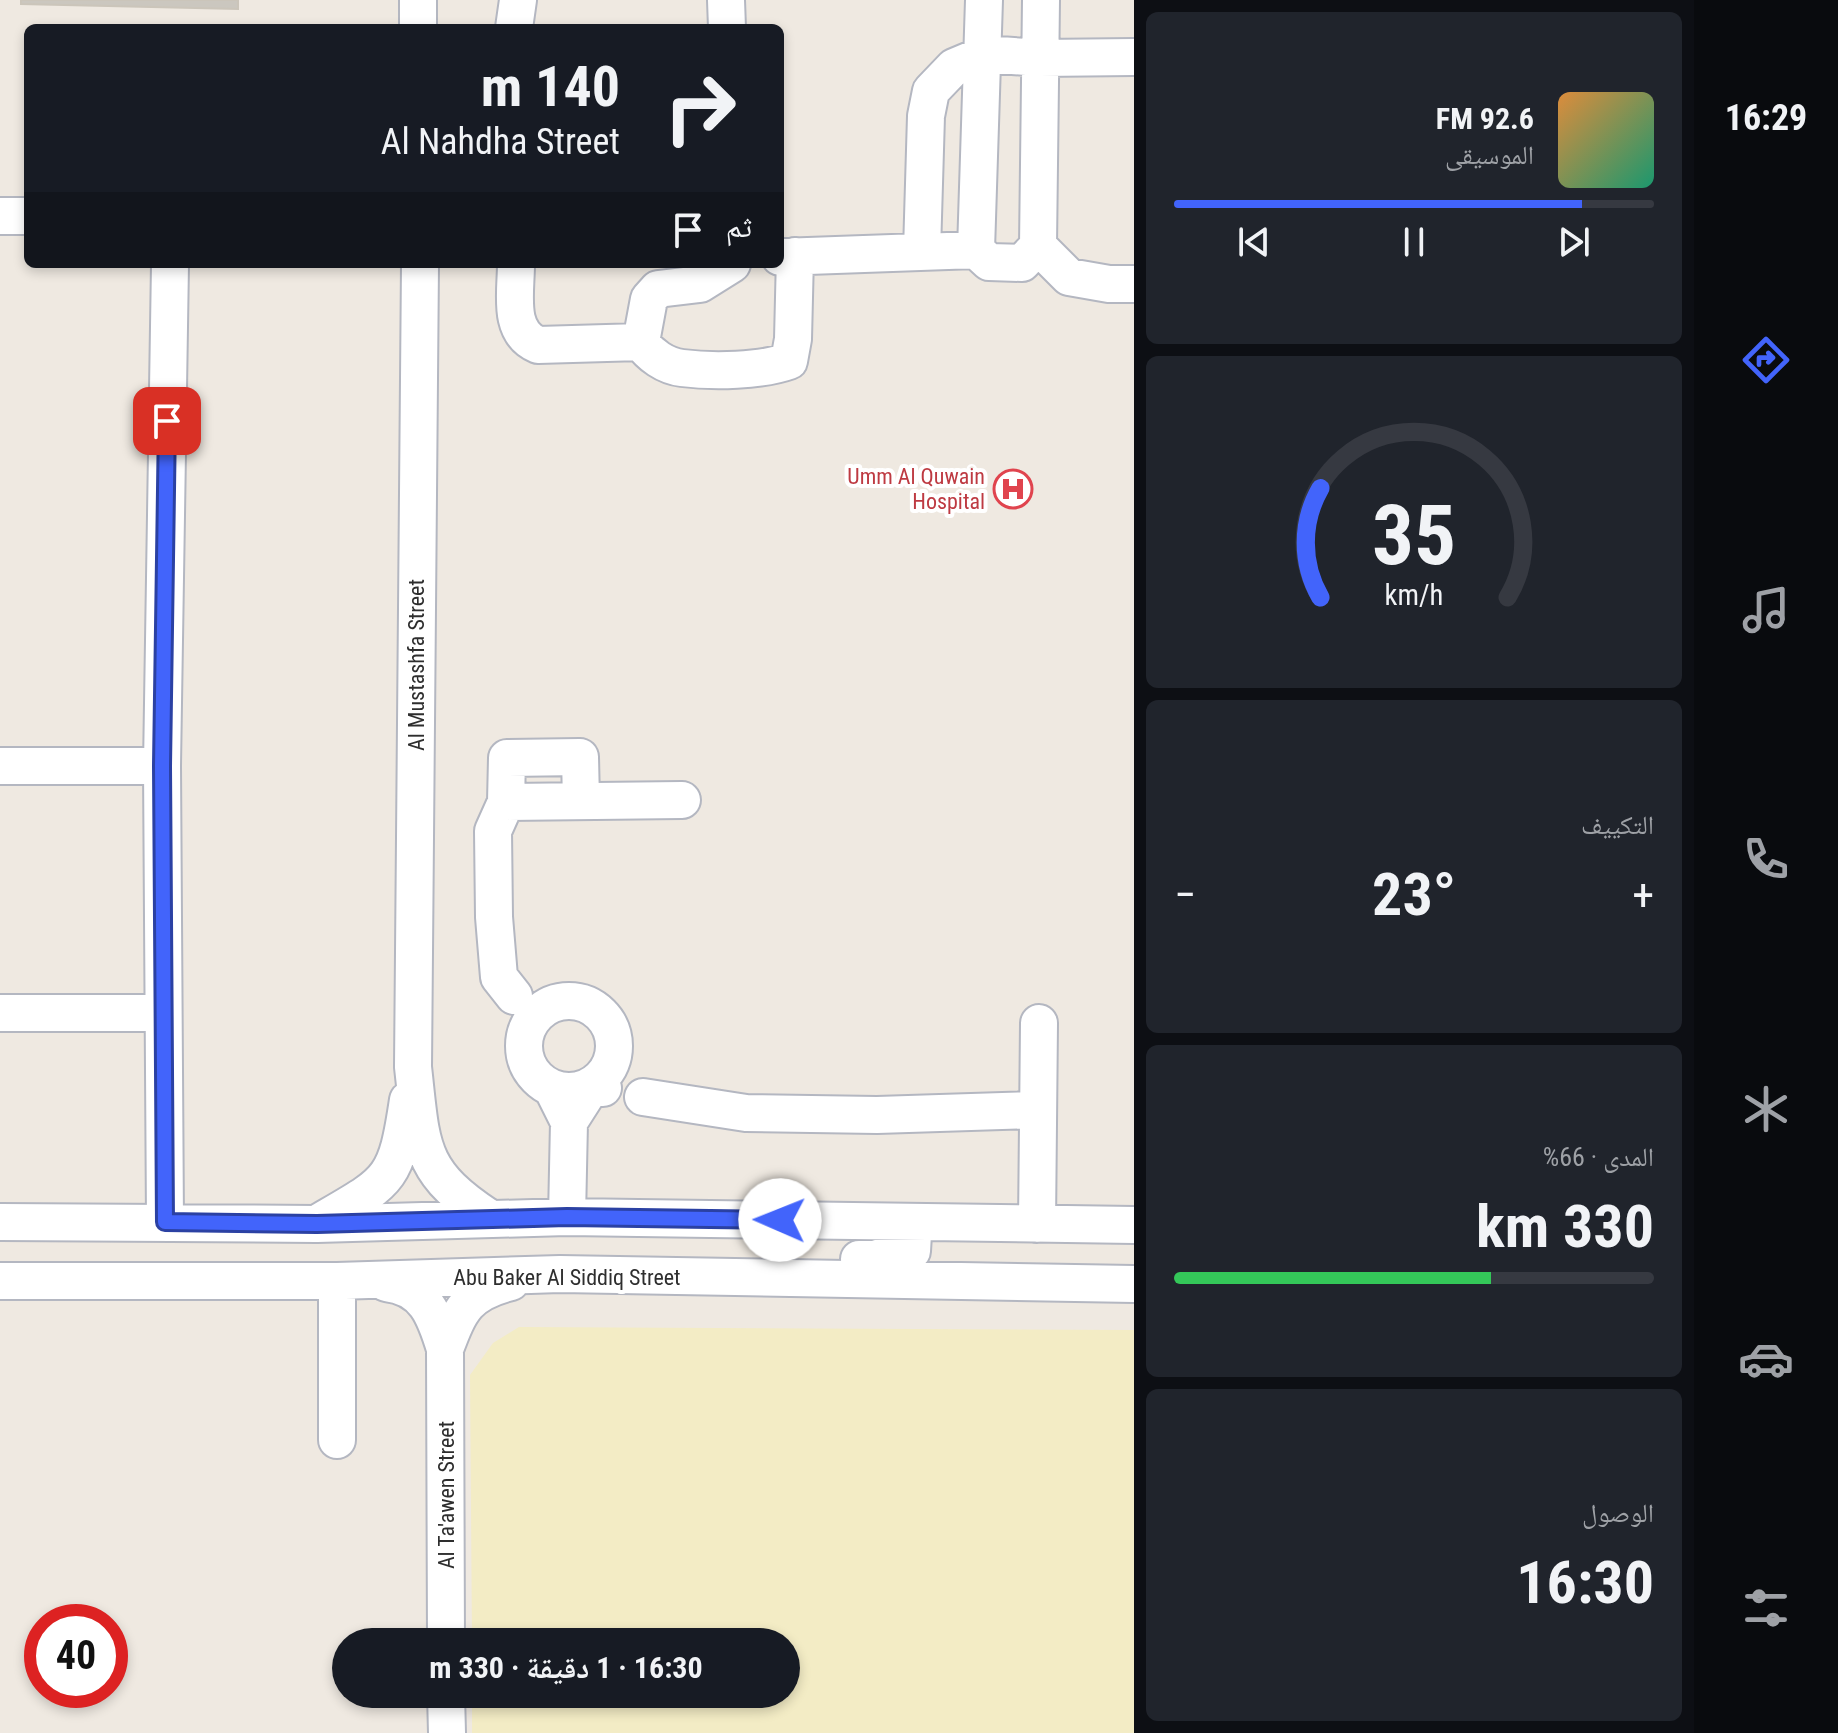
<!DOCTYPE html>
<html lang="ar">
<head>
<meta charset="utf-8">
<style>
	:root { --surface:#171b24; --page:#20242c; --text:#f1f3f6; --muted:#9ea1a6; --line:#363941; --accent:#4264fb }
	body { margin:0; font-family:"Roboto Condensed","Noto Naskh Arabic",sans-serif; background:var(--page); color:var(--text); direction:rtl; height:100vh; display:flex; flex-direction:column; font-size:30px; white-space:nowrap }
	* { box-sizing:border-box; margin:0 }
	p { font-size:26px; color:var(--muted) }
	.icon { flex:none; width:44px; height:44px; fill:none; stroke:currentColor; stroke-width:2; stroke-linecap:round; stroke-linejoin:round }
	.map { position:relative; flex:1; overflow:hidden; direction:ltr }
	.details { display:flex; flex-direction:column; gap:12px; padding:12px; background:#0d0f14; width:560px }
	.details>* { flex:none }
	.guide { position:absolute; left:24px; top:24px; width:760px; height:244px; border-radius:12px; box-shadow:0 4px 12px #0003; direction:rtl; background:#171b24; color:var(--text); overflow:hidden }
	.speed { position:absolute; left:24px; top:1604px; display:flex; gap:16px; font-size:40px; font-weight:700; text-align:center }
	.speed>* { display:grid; place-content:center; width:104px; height:104px; border-radius:50%; background:var(--surface); box-shadow:0 4px 12px #0003; line-height:1 }
	.speed .limit { border:12px solid #d22; background:#fff; color:#111 }
	.pin { position:absolute; display:grid; place-items:center; width:68px; height:68px; color:#fff; margin:-34px; border-radius:16px; box-shadow:0 4px 12px #0006 }
	.me { position:absolute; width:88px; margin:-44px; rotate:271deg; stroke-linejoin:round; filter:drop-shadow(0 0 6px #0008) }
	.turn { display:flex; align-items:center; gap:28px; height:168px; padding:0 32px; font-size:36px }
	.turn .icon { width:104px; height:104px; stroke-width:2.5 }
	.turn b { display:block; font-size:56px; line-height:68px }
	.then { display:flex; align-items:center; height:76px; padding:0 32px; background:#0003; gap:16px; font-size:30px }
	.big { font-size:60px; font-weight:700; line-height:1.1 }
	.details .tile { flex:1; display:flex; flex-direction:column; justify-content:center; gap:12px; min-width:0; padding:0 28px; border-radius:12px; background:var(--page) }
	.details .dial { align-items:center; gap:0 }
	.dial svg { height:208px; overflow:visible; fill:none; stroke:var(--line); stroke-width:7; stroke-linecap:round; text-anchor:middle }
	.dial text { fill:var(--text); stroke:none }
	.song { display:flex; align-items:center; gap:24px }
	.cover { width:96px; height:96px; border-radius:12px; background:linear-gradient(135deg,hsl(30 70% 55%),hsl(160 70% 35%)) }
	.played { height:8px; border-radius:4px; background:linear-gradient(90deg,var(--accent) 85%,var(--line) 85%) }
	.keys { display:flex; justify-content:space-around; direction:ltr }
	.heat { display:flex; justify-content:space-between; align-items:center; font-size:44px; direction:ltr }
	.charge { height:12px; border-radius:6px; background:linear-gradient(90deg,#34c759 66%,var(--line) 0) }
	.trip { position:absolute; left:332px; top:1628px; width:468px; height:80px; border-radius:40px; background:var(--surface); box-shadow:0 4px 12px #0003; font-weight:700; line-height:80px; text-align:center; direction:rtl }
	main { display:flex; flex:1; min-height:0 }
	.menu { display:flex; flex-direction:column; width:144px; justify-content:space-around; align-items:center; background:#090b0e; color:var(--muted) }
	.menu .icon { width:56px; height:56px }
	.menu .current { color:var(--accent) }
	.menu b { font-size:36px; color:var(--text) }
	.map>svg:first-child { display:block }
</style>
</head>
<body>
<main>
<nav class="menu">
<b>16:29</b>
<svg class="icon current" aria-label="directions" viewBox="0 0 24 24"><path d="M12 3l9 9-9 9-9-9zM9 14v-3h6M13 9l2 2-2 2"/></svg>
<svg class="icon" aria-label="music" viewBox="0 0 24 24"><path d="M9 18V5l10-2v13"/><circle cx="6" cy="18" r="3"/><circle cx="16" cy="16" r="3"/></svg>
<svg class="icon" aria-label="phone" viewBox="0 0 24 24"><path d="M5 4h4l2 5-3 2q2 4 5 5l2-3 5 2v4C11 20 4 13 5 4z"/></svg>
<svg class="icon" aria-label="climate" viewBox="0 0 24 24"><path d="M12 3v18M4 7l16 10M4 17L20 7"/></svg>
<svg class="icon" aria-label="car" viewBox="0 0 24 24"><path d="M5 17H2v-5l4-1 3-4h7l3 4 3 1v5h-3M9 17h6M6 11h13"/><circle cx="7" cy="17" r="2"/><circle cx="17" cy="17" r="2"/></svg>
<svg class="icon" aria-label="filters" viewBox="0 0 24 24"><path d="M4 7h16M4 17h16"/><circle cx="9" cy="7" r="2"/><circle cx="15" cy="17" r="2"/></svg>
</nav>
<section class="details">
<div class="tile">
<div class="song"><i class="cover"></i><div><b>92.6 FM</b><p>الموسيقى</p></div></div>
<div class="played"></div>
<div class="keys"><svg class="icon" aria-label="previous" viewBox="0 0 24 24"><path d="M18 5L8 12l10 7zM5 5v14"/></svg><svg class="icon" aria-label="pause" viewBox="0 0 24 24"><path d="M8 5v14M16 5v14"/></svg><svg class="icon" aria-label="next" viewBox="0 0 24 24"><path d="M6 5l10 7-10 7zM19 5v14"/></svg></div>
</div>
<div class="tile dial"><svg viewBox="0 0 100 80">
<path d="M14 69A42 42 0 1 1 86 69"/>
<path d="M14 69A42 42 0 0 1 14 27" stroke="#4264fb"/>
<text x="50" y="56" font-size="32" font-weight="700">35</text>
<text x="50" y="72" font-size="11">km/h</text>
</svg></div>
<div class="tile"><p>التكييف</p>
<div class="heat"><a>−</a><b class="big">23°</b><a>+</a></div>
</div>
<div class="tile"><p>المدى · 66%</p><b class="big">330 km</b><div class="charge"></div></div>
<div class="tile"><p>الوصول</p><b class="big">16:30</b></div>
</section>
<div class="map">
<svg width="1134" height="1733" viewBox="0 0 1134 1733">
	<rect width="100%" height="100%" fill="#efe9e1"/>
	<path fill="#f3ecc5" d="M 519,1327 L 1134,1330 L 1134,1733 L 472,1733 L 472,1694 L 786,1694 L 786,1642 L 472,1642 L 470,1375 L 493,1343 Z"/>
	<path fill="#cbc7bf" stroke="#cbc5ba" stroke-width="2" d="M 21,0 L 238,0 L 238,9 L 21,4 Z"/>
	<g fill="none" stroke-linecap="round" stroke-linejoin="round">
		<defs>
			<path id="minor" d="M 418,0 L 418,28
				M 726,0 L 727,28
				M 984,0 L 976,250 L 989,262 L 1022,263 L 1038,246 L 1041,0
				M 514,28 L 518,0
				M 0,216 L 28,216
				M 1038,246 L 1069,277 L 1109,284 L 1134,284
				M 922,251 L 926,116 L 931,91 L 954,67 L 985,54 L 1040,58 L 1134,57
				M 780,257 L 976,250
				M 420,264 L 413,1067 C 422,1146 418,1171 488,1217
				M 516,264 C 516,293 507,332 538,345 L 641,342
				M 732,264 L 700,284 L 658,289 L 649,299 L 641,342 C 650,355 665,366 682,368 C 713,372 761,371 789,361 L 793,339 L 795,256
				M 0,766 L 162,766
				M 506,802 L 507,758 L 580,757 L 581,801
				M 514,996 L 499,977 L 494,917 L 493,831 L 506,802 L 682,800
				M524 1046a45 45 0 1 1 90 0a45 45 0 1 1-90 0Z
				M 0,1013 L 162,1013
				M 552,1088 L 569,1122 L 592,1086 L 603,1088
				M 643,1097 L 746,1113 L 877,1115 L 1036,1110
				M 567,1217 L 569,1122
				M 321,1221 C 390,1181 396,1181 408,1100
				M 0,1222 L 317,1224 L 567,1217 L 1134,1225
				M 165,1222 L 162,766 L 170,264
				M 1037,1224 L 1039,1023
				M 859,1259 L 897,1259 L 912,1251 L 913,1234 L 878,1223
				M 0,1281 L 337,1281 L 560,1274 L 1134,1284
				M 386,1283 C 425,1287 435,1316 445,1349 C 460,1309 467,1293 511,1282
				M 445,1349 L 446,1642
				M 337,1440 L 337,1281
				M 446,1694 L 447,1733"/>
		</defs>
		<use href="#minor" stroke="#b4b7c1" stroke-width="40"/>
		<use href="#minor" stroke="#fff" stroke-width="36"/>
	</g>
	<g fill="none" stroke-linecap="round" stroke-linejoin="round">
		<defs>
			<path id="route" d="M 167,421 L 162,766 L 165,1222 L 317,1224 L 567,1217 L 780,1220"/>
		</defs>
		<use href="#route" stroke="#2b41a3" stroke-width="20"/>
		<use href="#route" stroke="#4264fb" stroke-width="14"/>
	</g>
	<defs>
		<symbol id="hospital-ring" viewBox="-11 -11 22 22"><circle r="9.5" fill="#fff" stroke="#e0444e" stroke-width="1.5"/><path d="M-5-5h3v3.5h4V-5h3V5h-3V1.5h-4V5h-3Z" fill="#e0444e"/></symbol>
	</defs>
	<g fill-rule="evenodd">
		<use href="#hospital-ring" x="991" y="467" width="44" height="44"/>
	</g>
	<g text-anchor="middle" stroke-width="8" stroke-linejoin="round" paint-order="stroke">
		<g font-size="22" fill="#be3a42" stroke="#fff" text-anchor="end">
			<text x="985" y="484">Umm Al Quwain<tspan x="985" dy="25">Hospital</tspan></text>
		</g>
		<g font-size="22" fill="#2e2e2e" stroke="#fff">
			<text transform="translate(416 665) rotate(-90)" y="8">Al Mustashfa Street</text>
			<text x="567" y="1285">Abu Baker Al Siddiq Street</text>
			<text transform="translate(446 1495) rotate(-90)" y="8">Al Ta'awen Street</text>
		</g>
	</g>
</svg>
<div class="speed"><div class="limit">40</div></div>
<div class="pin" style="left:167px;top:421px;background:#d93025"><svg class="icon" aria-label="arrive" viewBox="0 0 24 24"><path d="M6 21V4h12l-3 4 3 4H6"/></svg></div>
<svg class="me" style="left:780px;top:1220px" viewBox="-20 -20 40 40"><circle r="19" fill="#fff"/><path d="M0-13L10 11 0 6-10 11z" fill="#4264fb"/></svg>
<div class="trip">16:30 · 1 دقيقة · 330 m</div>
<div class="guide">
<div class="turn"><svg class="icon" aria-label="right" viewBox="0 0 24 24"><path d="M7 20v-9h11M14 6l5 5-5 5"/></svg><div><b>140 m</b>Al Nahdha Street</div></div>
<div class="then">ثم<svg class="icon" aria-label="arrive" viewBox="0 0 24 24"><path d="M6 21V4h12l-3 4 3 4H6"/></svg></div>
</div>
</div>
</main>
</body>
</html>
